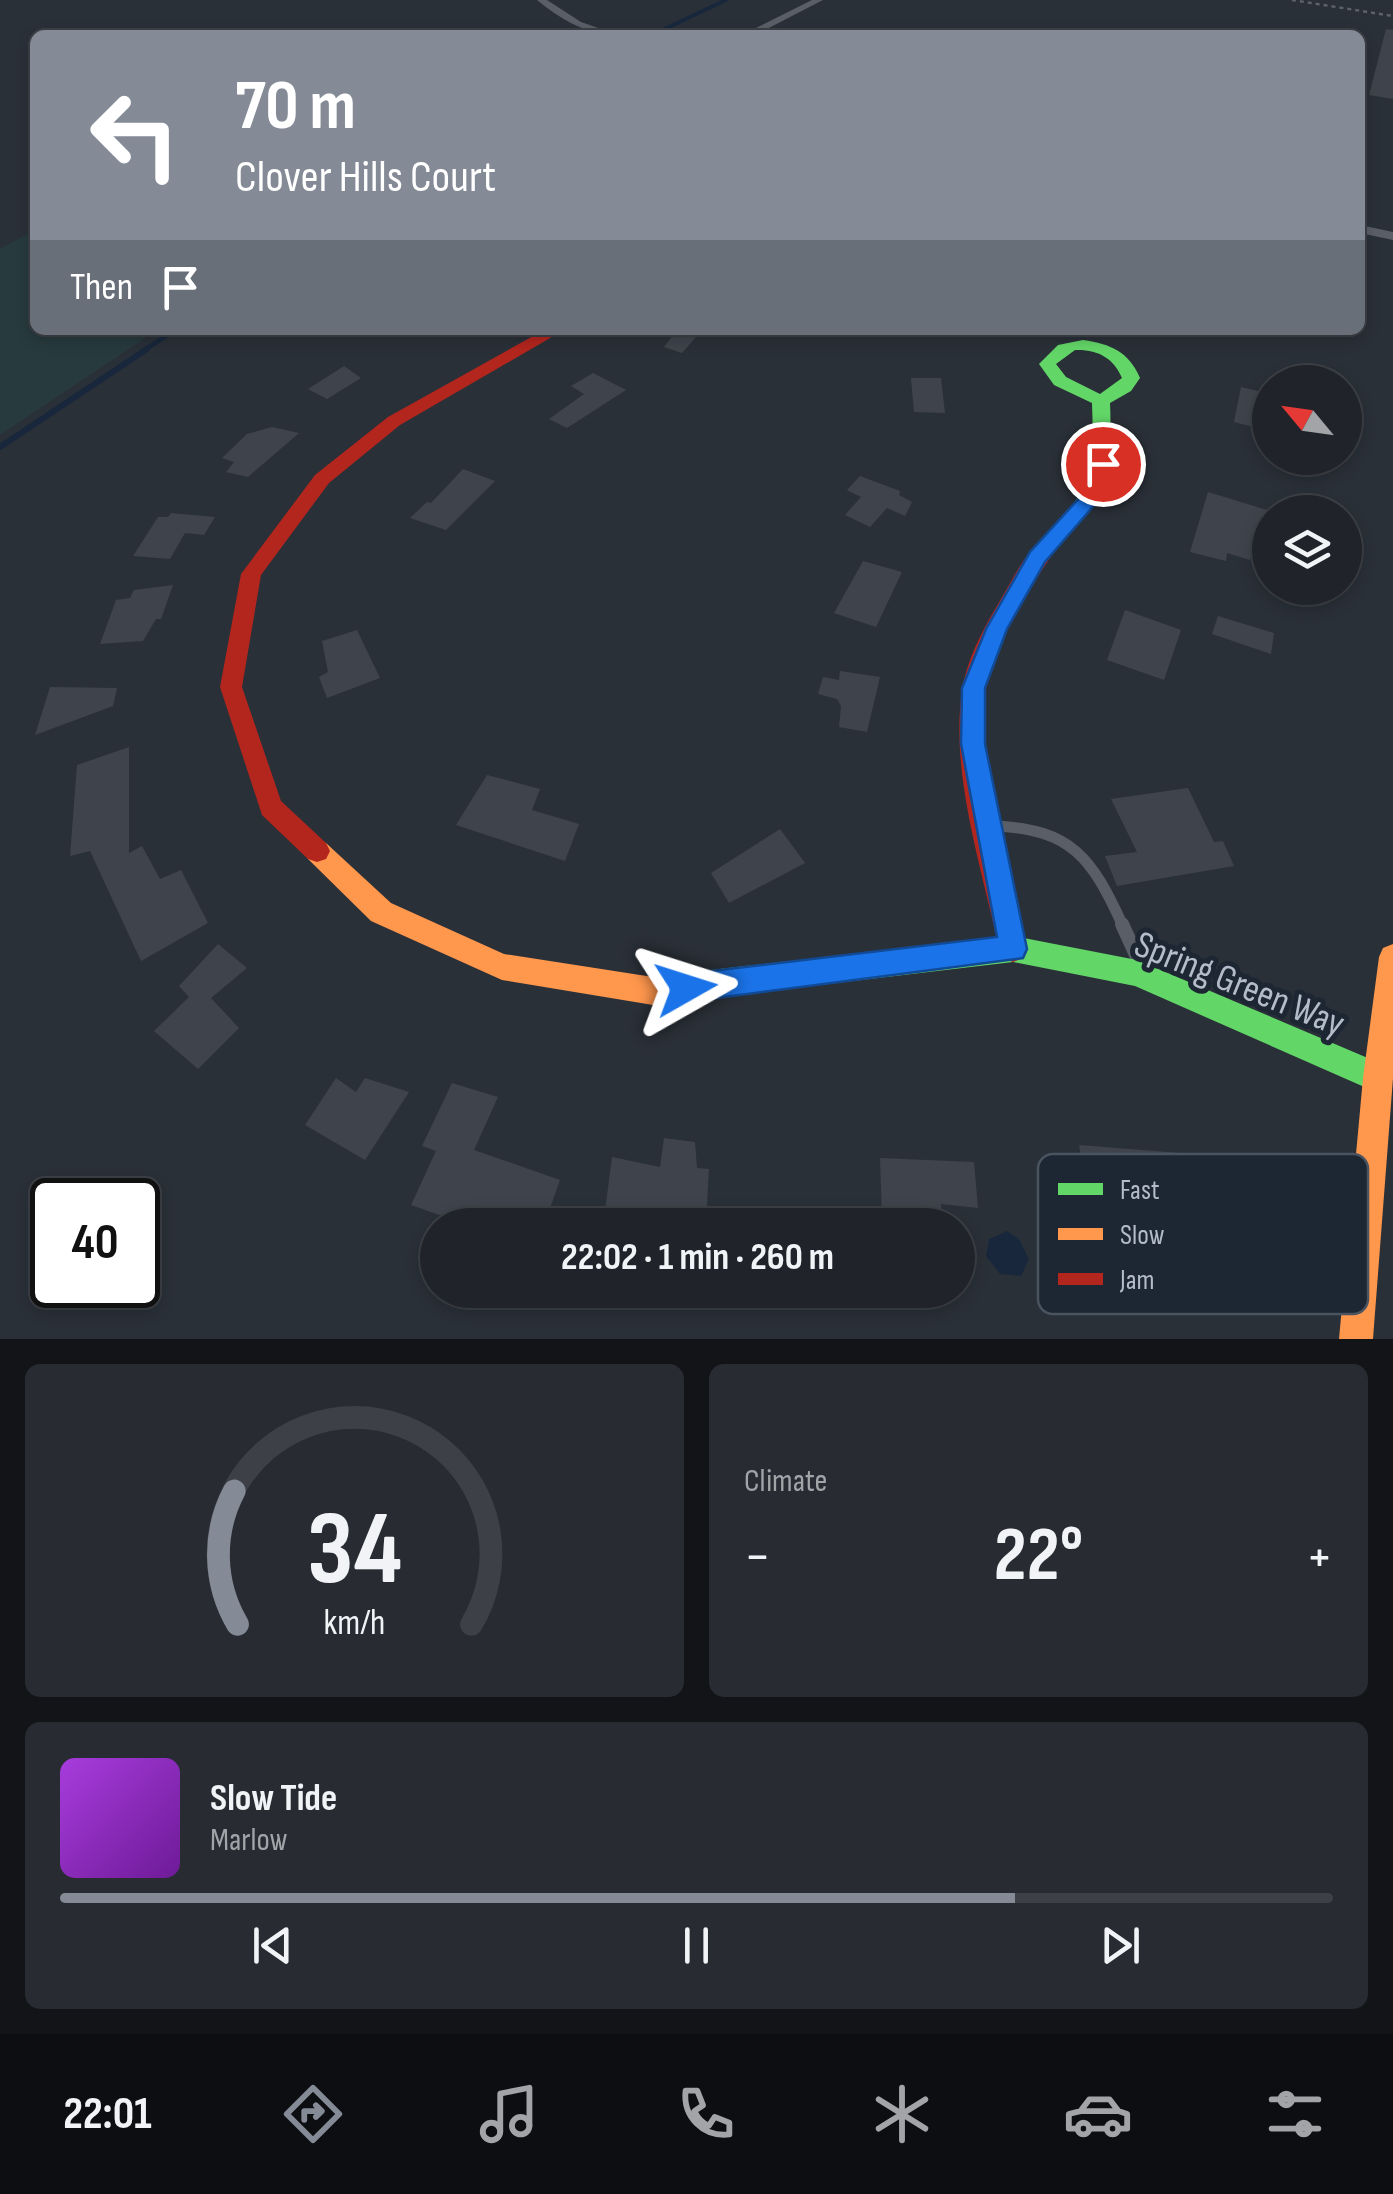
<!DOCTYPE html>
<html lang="en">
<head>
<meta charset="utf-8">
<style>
	:root { --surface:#20242a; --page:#282c32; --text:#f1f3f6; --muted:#a2a4a8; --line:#3d4147; --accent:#848b96 }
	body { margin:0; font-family:"Sofia Sans Condensed",sans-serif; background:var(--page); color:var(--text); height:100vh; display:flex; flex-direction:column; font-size:38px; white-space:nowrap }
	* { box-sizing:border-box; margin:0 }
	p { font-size:32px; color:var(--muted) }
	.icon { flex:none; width:55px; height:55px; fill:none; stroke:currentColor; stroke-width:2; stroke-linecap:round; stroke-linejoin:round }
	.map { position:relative; height:1339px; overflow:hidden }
	.panel { display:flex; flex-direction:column; gap:25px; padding:25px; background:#121417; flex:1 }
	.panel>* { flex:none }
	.banner { position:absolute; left:30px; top:30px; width:1335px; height:305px; border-radius:15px; box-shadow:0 5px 15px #0003,0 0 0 2px var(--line); background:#848b96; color:#fff; overflow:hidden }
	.needle { width:65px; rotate:299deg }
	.fabs { position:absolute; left:1252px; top:365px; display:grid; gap:20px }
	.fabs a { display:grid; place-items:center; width:110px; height:110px; border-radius:50%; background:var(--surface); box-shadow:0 5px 15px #0003,0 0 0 2px var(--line); font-size:50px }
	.speed { position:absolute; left:30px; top:1178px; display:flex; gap:20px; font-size:50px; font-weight:700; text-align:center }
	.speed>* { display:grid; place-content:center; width:130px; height:130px; border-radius:50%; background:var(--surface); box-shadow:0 5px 15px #0003,0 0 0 2px var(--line); line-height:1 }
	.speed .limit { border:5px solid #111; border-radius:15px; background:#fff; color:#111 }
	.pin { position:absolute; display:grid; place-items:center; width:85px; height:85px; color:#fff; margin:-42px; border:5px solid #fff; border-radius:50%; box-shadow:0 2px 10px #0007 }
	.me { position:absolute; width:110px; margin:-55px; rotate:84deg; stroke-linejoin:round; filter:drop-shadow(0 0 8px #0008) }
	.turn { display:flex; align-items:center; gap:35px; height:210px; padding:0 40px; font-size:45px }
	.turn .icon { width:130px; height:130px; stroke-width:2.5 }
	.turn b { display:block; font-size:70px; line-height:85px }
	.then { display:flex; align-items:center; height:95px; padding:0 40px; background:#0003; gap:20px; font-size:38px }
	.big { font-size:75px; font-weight:700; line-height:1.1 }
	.panel .card { flex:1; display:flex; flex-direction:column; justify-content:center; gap:15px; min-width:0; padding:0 35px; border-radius:15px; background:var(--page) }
	.panel .dial { align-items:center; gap:0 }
	.dial svg { height:260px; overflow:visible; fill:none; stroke:var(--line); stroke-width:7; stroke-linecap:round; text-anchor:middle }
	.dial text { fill:var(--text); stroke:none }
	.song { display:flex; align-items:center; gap:30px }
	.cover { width:120px; height:120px; border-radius:15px; background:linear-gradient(135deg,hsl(280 70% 55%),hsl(280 70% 35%)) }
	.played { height:10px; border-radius:5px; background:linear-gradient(90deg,var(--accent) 75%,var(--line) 75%) }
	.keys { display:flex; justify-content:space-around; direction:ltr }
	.heat { display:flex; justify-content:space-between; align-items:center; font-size:55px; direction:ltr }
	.panel .tiles { flex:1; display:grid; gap:25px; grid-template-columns:1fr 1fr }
	.card:last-child { grid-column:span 2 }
	.trip { position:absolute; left:420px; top:1208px; width:555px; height:100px; border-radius:50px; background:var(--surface); box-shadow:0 5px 15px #0003,0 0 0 2px var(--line); font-weight:700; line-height:100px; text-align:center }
	.tab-bar { display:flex; height:160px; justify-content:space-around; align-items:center; background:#0d0e11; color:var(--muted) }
	.tab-bar .icon { width:70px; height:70px }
	.tab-bar .active { color:var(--accent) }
	.tab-bar b { font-size:45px; color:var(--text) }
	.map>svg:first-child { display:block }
</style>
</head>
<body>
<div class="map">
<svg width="1393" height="1339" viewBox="0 0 1393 1339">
	<rect width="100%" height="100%" fill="#2a3038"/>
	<path fill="#273a3e" d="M 35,230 L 35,330 L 157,330 L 0,435 L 0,249 Z"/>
	<path fill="#19273c" d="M 1007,1231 L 1019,1239 L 1029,1259 L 1021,1276 L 1000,1274 L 986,1256 L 989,1239 Z
		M 1096,1267 L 1118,1273 C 1126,1290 1126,1301 1113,1315 L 1087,1297 L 1086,1274 Z"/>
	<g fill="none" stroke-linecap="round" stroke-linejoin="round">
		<path stroke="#19273c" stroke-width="4" d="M 652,35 L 726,0"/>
		<path stroke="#19273c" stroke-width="5" d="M 143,351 L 175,330"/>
		<path stroke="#19273c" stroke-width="6" d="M 0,447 L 147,349"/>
	</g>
	<path fill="#3f444c" d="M 1386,29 L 1393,30 L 1393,99 L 1369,95 Z
		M 677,330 L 702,330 L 682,353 L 664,347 Z
		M 344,366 L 361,378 L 327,399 L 308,389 Z
		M 593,373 L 626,390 L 567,428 L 549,419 L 584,394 L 571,386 Z
		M 911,378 L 941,378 L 945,413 L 914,412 Z
		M 1241,387 L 1270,394 L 1265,430 L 1234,422 Z
		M 272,427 L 299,433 L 248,477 L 226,472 L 234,462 L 222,458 L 247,434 Z
		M 463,469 L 495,481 L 446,530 L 410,518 L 427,502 L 431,503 Z
		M 860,476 L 900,491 L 899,495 L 912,502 L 905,516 L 887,508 L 870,527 L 845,515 L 861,497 L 847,490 Z
		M 1208,492 L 1267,510 L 1250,560 L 1227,553 L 1226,561 L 1190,552 Z
		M 171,513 L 215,517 L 204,535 L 185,533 L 170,559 L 133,556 L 158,517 L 168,517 Z
		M 863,561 L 902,572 L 876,627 L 834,613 Z
		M 173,585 L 161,619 L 156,619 L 143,641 L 100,644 L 116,600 L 130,598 L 134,590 Z
		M 1125,610 L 1181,630 L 1164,680 L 1107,660 Z
		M 1218,616 L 1274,633 L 1271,654 L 1212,634 Z
		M 357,630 L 380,678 L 327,698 L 319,677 L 328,672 L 322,641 Z
		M 840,671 L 880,677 L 867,732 L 839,727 L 841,706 L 837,699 L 818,694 L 823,677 L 839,680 Z
		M 50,687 L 117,688 L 113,706 L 35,735 Z
		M 129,747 L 129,853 L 142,846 L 160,879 L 181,870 L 208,923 L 141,961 L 90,851 L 70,856 L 77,765 Z
		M 487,775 L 540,789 L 532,810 L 579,824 L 565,861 L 456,825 Z
		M 1188,788 L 1214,842 L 1223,841 L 1234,866 L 1117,886 L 1105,856 L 1137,852 L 1111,799 Z
		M 780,829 L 805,863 L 729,903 L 711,873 Z
		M 218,944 L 247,968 L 211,998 L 239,1028 L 198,1069 L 154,1031 L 189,997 L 179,986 Z
		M 336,1078 L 356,1092 L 365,1078 L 409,1092 L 365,1160 L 305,1125 Z
		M 452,1083 L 498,1097 L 474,1150 L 560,1180 L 544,1225 L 468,1225 L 411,1205 L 436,1151 L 422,1146 Z
		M 664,1138 L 695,1142 L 697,1168 L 709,1169 L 706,1223 L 605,1211 L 612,1157 L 660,1167 Z
		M 1079,1145 L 1180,1153 L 1191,1219 L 1089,1206 Z
		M 880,1158 L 974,1162 L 978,1208 L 941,1204 L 943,1222 L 882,1218 Z"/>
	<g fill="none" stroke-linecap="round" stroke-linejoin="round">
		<path stroke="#5c6268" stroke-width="2.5" stroke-dasharray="4 4" stroke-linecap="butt" d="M 1292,0 L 1393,16"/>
		<path stroke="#5a5e66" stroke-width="11" d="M 994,826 C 1072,829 1092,858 1123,926"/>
		<path stroke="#5a5e66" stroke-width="14" d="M 1122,924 L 1142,968"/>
		<path fill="#5a5e66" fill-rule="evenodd" d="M 537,0 L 547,0 L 581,22 L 618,35 C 587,35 560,19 537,0 Z
			M 812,0 L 823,0 L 755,35 L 742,35 Z
			M 1360,225 L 1393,232 L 1393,240 L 1360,233 Z"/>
		<path fill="#63d668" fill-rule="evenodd" d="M 1083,340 C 1111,344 1129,352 1140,378 L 1131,391 L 1110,403 C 1113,478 1104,495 1055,551 L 1048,553 L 1038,546 C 1048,531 1062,518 1074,503 C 1096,474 1093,438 1092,403 L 1054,385 L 1039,364 L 1058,345 ZM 1075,350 C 1097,349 1114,358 1122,378 L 1100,394 L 1066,377 L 1056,364 Z
			M 1013,936 L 1137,960 L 1389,1067 L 1393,1078 L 1389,1089 L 1378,1093 L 1135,986 L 1013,962 L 675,1002 L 665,998 L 661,988 L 665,978 L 675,974 Z"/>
		<path fill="#ff974d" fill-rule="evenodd" d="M 317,840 L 326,843 L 391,903 L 504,954 L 653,977 L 675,974 L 685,978 L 689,988 L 685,998 L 653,1005 L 502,980 L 371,921 L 308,859 L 304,851 L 308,843 Z
			M 1393,944 L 1393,1078 L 1373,1339 L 1339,1339 L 1363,1078 L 1379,957 L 1383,948 Z"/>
		<path fill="#b3261e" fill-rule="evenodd" d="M 544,330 L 564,330 L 400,425 L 329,483 L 261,575 L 242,687 L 281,801 L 326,843 L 330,851 L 326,859 L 317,862 L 308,859 L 262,815 L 220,687 L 241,574 L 315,475 L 388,417 Z
			M 1048,539 L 1058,546 C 1031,587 1002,626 989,675 C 969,751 1009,872 1027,949 L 1023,958 L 1013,962 L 1003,958 L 999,949 C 982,867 950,775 962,690 C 968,655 987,622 1005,592 C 1015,575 1029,545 1048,539 Z"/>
	</g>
	<path fill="#1a73e8" stroke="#114b97" stroke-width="2.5" d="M 1103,458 L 1113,464 L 1097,502 L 1045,562 L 1007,629 L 985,688 L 985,744 L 1027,949 L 1023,958 L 686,1002 L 676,998 L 672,988 L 676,978 L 686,974 L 997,937 L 961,744 L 962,688 L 986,629 L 1030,552 L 1082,495 L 1094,464 Z"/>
	<g text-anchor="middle" stroke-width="10" stroke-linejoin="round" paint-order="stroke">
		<g font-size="38" fill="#b4bcc9" stroke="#1d2633">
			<text transform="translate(1240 983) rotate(22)" y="13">Spring Green Way</text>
		</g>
	</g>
	<rect x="1038" y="1154" width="330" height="160" rx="15" fill="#1d2633" stroke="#4a5360" stroke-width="2.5"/>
	<rect x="1058" y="1183" width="45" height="12" fill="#63d668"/>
	<rect x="1058" y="1228" width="45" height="12" fill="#ff974d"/>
	<rect x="1058" y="1273" width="45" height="12" fill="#b3261e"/>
	<g font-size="28" fill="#b4bcc9">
		<text x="1120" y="1199">Fast</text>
		<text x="1120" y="1244">Slow</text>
		<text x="1120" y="1289">Jam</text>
	</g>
</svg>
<div class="fabs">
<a><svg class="needle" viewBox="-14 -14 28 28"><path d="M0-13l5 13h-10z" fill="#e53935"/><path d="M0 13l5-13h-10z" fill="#a2a4a8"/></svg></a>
<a><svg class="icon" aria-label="layers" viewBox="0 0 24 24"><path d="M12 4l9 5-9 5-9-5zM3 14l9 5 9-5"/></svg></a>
</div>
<div class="speed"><div class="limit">40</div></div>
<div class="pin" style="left:1103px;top:464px;background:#d93025"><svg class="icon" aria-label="arrive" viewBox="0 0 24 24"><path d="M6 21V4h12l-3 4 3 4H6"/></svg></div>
<svg class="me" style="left:686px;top:988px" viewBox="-20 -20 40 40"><path d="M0-17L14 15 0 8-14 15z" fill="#1a73e8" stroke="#fff" stroke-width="4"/></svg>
<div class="trip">22:02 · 1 min · 260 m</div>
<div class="banner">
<div class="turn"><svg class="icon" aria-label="left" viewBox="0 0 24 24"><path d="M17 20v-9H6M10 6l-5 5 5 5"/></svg><div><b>70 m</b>Clover Hills Court</div></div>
<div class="then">Then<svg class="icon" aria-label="arrive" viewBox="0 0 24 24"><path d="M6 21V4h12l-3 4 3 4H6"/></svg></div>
</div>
</div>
<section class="panel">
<div class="tiles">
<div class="card dial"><svg viewBox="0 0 100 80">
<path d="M14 69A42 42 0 1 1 86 69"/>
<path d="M14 69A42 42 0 0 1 13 28" stroke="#848b96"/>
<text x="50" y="56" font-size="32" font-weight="700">34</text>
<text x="50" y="72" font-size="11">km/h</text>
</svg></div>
<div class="card"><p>Climate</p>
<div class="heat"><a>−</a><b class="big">22°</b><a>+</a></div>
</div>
<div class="card">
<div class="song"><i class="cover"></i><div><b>Slow Tide</b><p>Marlow</p></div></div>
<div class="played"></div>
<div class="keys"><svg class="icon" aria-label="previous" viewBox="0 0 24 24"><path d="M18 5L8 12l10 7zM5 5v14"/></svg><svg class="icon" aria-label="pause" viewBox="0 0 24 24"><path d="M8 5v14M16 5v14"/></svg><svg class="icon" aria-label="next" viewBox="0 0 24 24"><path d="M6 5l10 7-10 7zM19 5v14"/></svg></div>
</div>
</div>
</section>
<nav class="tab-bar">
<b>22:01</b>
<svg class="icon active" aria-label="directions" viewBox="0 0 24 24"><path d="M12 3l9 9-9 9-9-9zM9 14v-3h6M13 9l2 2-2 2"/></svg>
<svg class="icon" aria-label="music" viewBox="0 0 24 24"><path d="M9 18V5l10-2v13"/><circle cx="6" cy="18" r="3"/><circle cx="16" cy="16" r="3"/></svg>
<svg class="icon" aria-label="phone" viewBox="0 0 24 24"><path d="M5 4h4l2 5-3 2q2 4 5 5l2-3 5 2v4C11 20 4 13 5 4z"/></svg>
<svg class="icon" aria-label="climate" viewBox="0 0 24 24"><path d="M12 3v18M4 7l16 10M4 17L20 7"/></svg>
<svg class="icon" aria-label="car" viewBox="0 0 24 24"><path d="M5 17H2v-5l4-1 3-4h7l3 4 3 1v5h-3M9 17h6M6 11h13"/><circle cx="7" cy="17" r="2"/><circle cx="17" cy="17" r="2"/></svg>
<svg class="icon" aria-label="filters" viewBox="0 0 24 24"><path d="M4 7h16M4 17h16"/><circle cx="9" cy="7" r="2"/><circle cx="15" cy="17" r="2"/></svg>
</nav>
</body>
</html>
